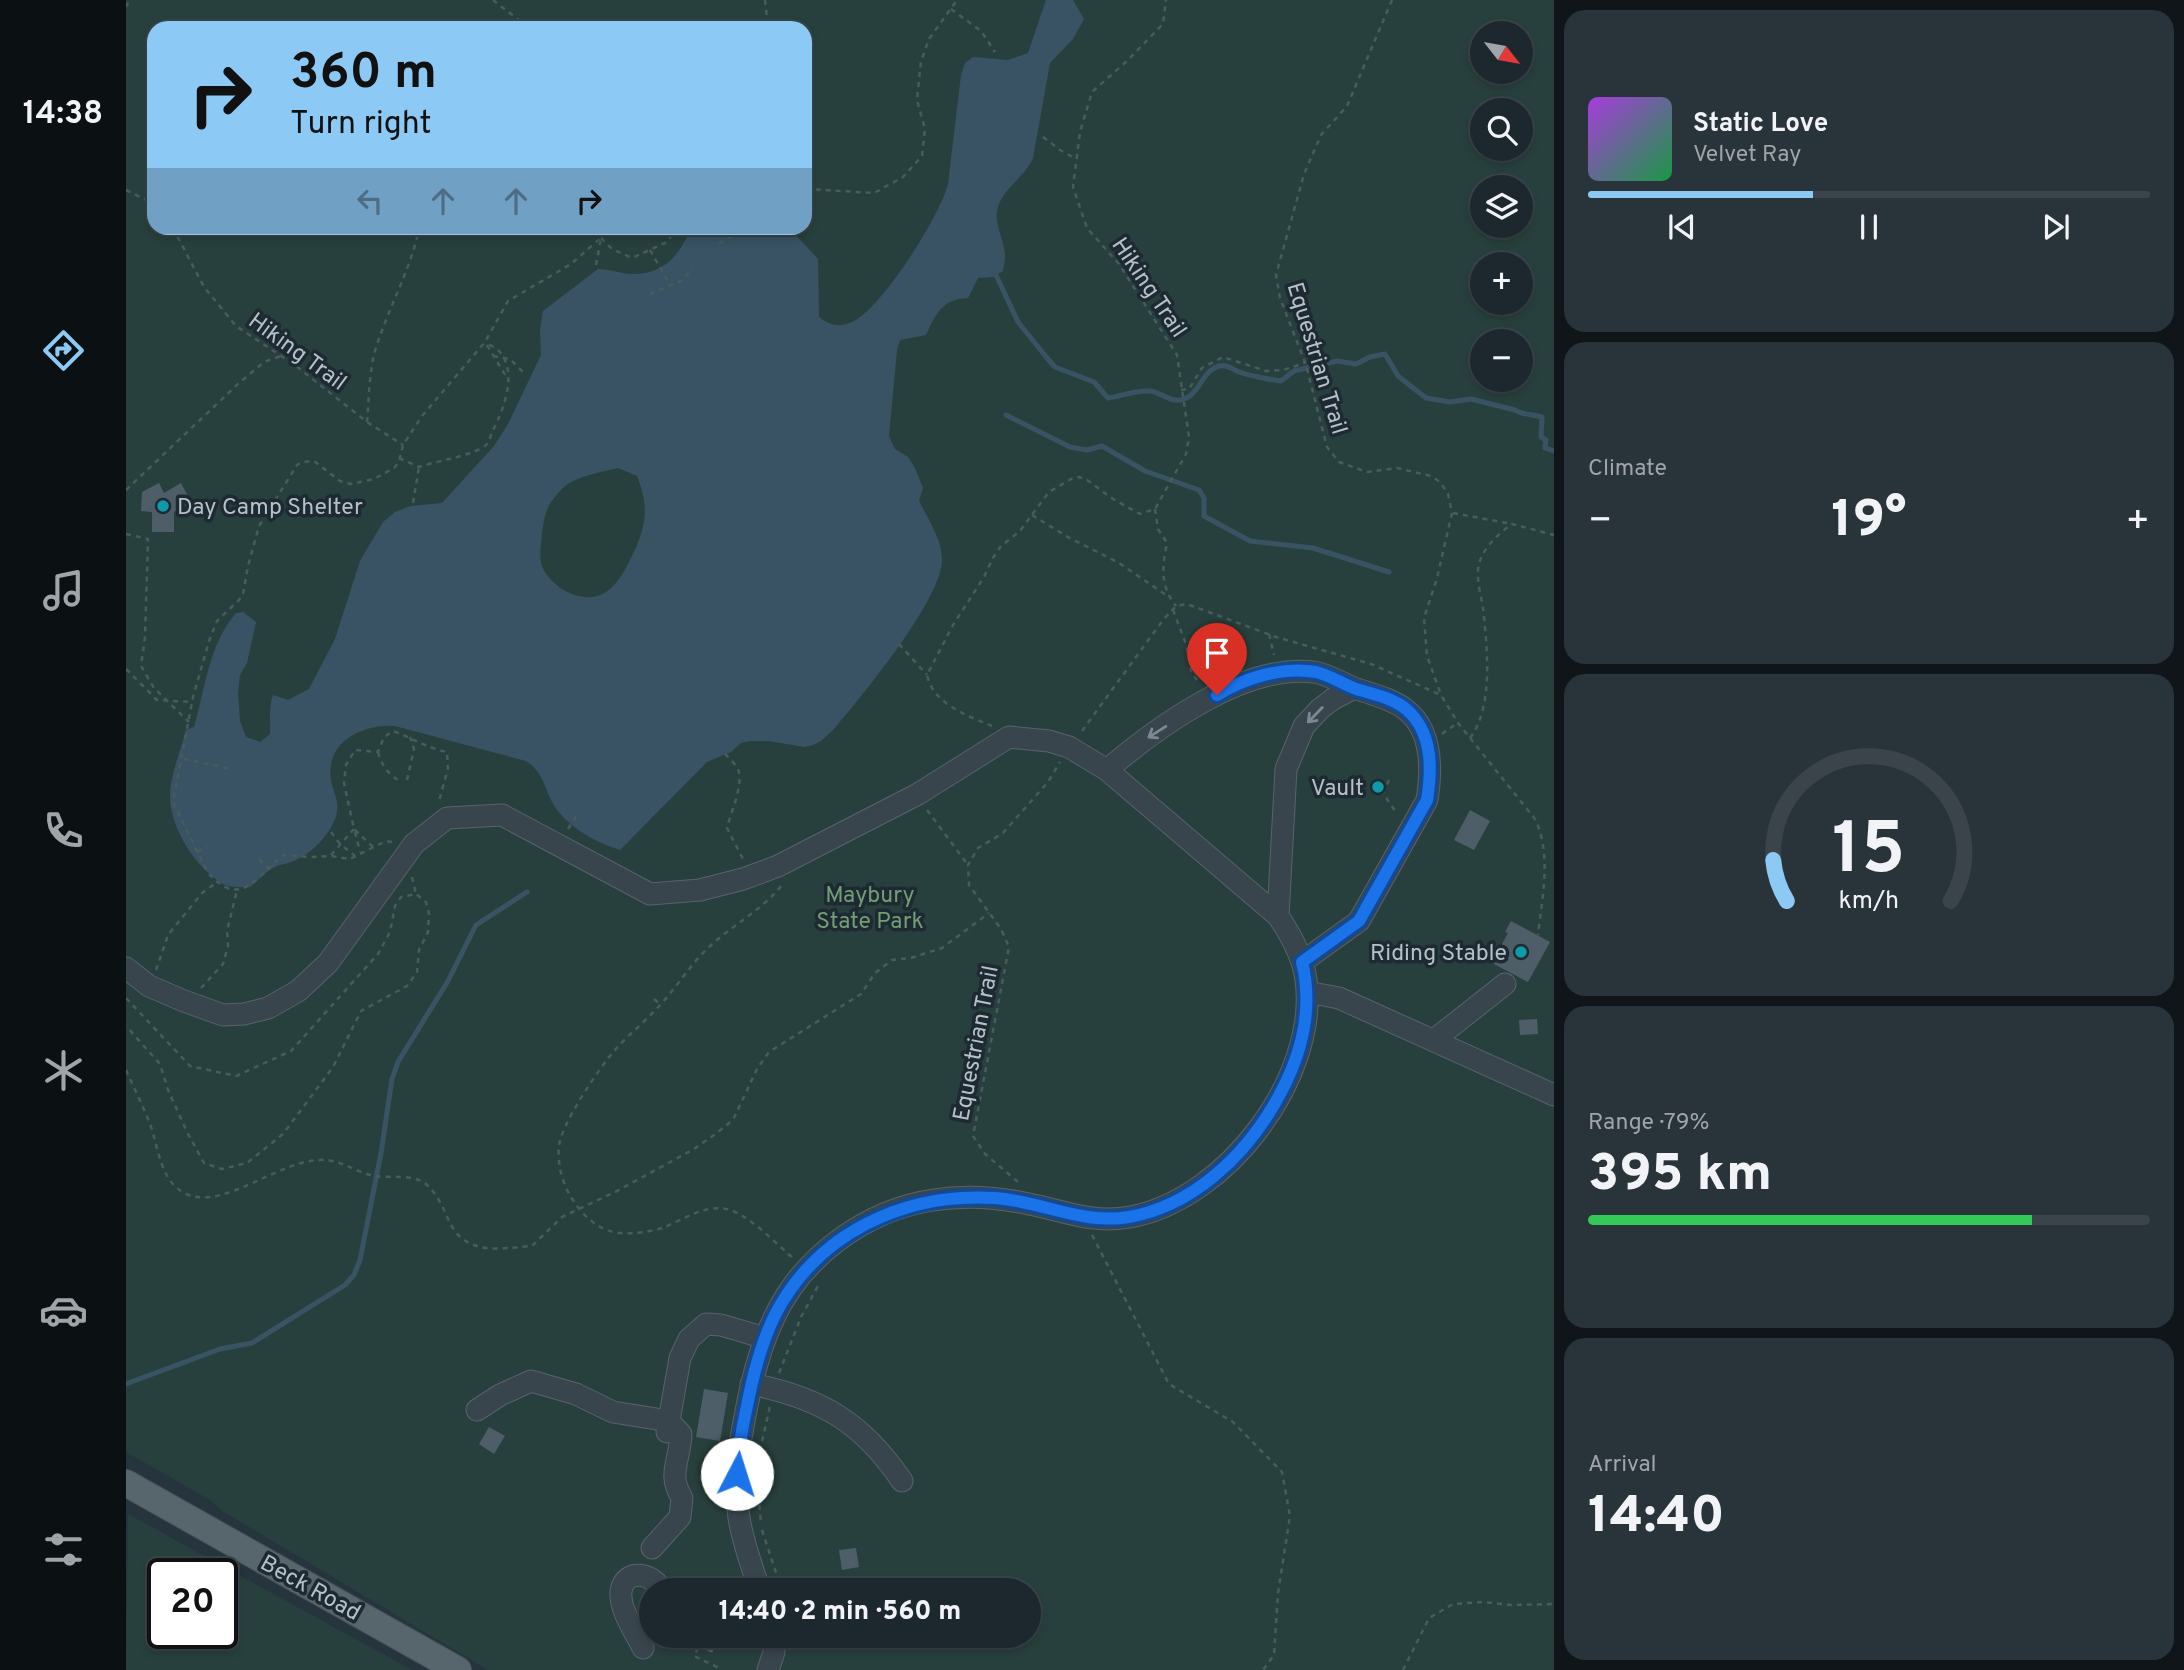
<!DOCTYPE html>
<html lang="en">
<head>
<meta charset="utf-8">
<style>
	:root { --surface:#1c272e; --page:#29333a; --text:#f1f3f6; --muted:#a0a5aa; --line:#3a444a; --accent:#8dc9f5 }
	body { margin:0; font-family:Overpass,sans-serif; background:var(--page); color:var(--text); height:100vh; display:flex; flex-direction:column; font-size:26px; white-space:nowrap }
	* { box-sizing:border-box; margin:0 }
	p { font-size:23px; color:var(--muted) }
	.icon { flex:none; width:38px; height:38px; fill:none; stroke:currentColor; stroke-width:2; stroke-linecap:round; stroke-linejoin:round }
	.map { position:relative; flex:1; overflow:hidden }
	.drawer { display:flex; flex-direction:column; gap:10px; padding:10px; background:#0f1519; width:630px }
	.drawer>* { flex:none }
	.guide { position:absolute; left:21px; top:21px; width:665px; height:214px; border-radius:21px; box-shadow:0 4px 10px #0003,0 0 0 2px var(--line); background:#8dc9f5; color:#111; overflow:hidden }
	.needle { width:46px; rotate:121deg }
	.fabs { position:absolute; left:1344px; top:21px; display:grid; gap:14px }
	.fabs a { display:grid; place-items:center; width:63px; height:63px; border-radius:50%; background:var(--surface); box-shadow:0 4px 10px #0003,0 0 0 2px var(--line); font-size:35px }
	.speed { position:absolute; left:21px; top:1558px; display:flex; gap:14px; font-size:35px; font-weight:700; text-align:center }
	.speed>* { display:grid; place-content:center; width:91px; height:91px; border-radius:50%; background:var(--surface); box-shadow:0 4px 10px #0003,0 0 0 2px var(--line); line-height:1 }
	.speed .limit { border:4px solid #111; border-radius:10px; background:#fff; color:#111 }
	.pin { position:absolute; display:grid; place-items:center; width:60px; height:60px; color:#fff; margin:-72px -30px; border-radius:50% 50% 50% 0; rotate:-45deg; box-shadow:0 0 7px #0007 }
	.pin .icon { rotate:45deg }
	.me { position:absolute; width:77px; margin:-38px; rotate:5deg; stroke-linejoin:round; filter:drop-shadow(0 0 5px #0008) }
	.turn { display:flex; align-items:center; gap:24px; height:147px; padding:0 28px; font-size:32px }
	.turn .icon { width:91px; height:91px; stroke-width:2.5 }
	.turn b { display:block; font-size:49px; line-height:60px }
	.lanes { display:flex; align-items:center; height:66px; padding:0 28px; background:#0003; justify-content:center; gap:35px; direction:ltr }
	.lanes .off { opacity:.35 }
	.big { font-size:52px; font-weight:800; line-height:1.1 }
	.drawer .card { flex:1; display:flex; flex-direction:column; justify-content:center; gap:10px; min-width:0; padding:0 24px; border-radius:21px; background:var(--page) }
	.drawer .dial { align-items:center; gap:0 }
	.dial svg { height:182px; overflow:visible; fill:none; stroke:var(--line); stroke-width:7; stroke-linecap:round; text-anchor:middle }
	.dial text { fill:var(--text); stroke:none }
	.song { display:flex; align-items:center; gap:21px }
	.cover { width:84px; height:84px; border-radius:10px; background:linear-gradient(135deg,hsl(280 70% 55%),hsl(140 70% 35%)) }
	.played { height:7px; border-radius:4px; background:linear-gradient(90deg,var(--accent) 40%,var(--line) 40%) }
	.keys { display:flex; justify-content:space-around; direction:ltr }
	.heat { display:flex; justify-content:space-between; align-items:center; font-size:38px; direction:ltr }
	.charge { height:10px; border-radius:5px; background:linear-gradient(90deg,#34c759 79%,var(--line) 0) }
	.trip { position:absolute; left:513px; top:1578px; width:402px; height:70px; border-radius:35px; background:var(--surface); box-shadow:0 4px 10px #0003,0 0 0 2px var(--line); font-weight:800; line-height:70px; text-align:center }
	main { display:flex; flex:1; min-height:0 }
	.tab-bar { display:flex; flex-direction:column; width:126px; justify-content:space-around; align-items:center; background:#0b1012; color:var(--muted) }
	.tab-bar .icon { width:49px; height:49px }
	.tab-bar .current { color:var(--accent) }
	.tab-bar b { font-size:32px; color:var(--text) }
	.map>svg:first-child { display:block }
</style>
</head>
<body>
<main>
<nav class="tab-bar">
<b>14:38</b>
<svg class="icon current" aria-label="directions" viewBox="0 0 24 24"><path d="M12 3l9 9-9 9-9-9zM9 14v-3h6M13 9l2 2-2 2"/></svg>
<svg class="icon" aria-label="music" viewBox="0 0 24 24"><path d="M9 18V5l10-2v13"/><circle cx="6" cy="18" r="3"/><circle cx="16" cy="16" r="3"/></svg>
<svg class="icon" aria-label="phone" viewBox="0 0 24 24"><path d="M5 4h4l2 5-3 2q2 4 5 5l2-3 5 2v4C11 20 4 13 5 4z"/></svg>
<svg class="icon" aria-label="climate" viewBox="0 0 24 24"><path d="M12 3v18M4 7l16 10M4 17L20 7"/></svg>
<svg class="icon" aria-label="car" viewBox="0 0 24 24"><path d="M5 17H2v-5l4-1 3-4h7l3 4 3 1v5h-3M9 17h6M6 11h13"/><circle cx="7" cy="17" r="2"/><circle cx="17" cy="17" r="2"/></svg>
<svg class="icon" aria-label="filters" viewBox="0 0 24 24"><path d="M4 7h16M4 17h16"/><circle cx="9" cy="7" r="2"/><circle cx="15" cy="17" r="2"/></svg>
</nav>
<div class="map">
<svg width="1428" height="1670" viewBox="0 0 1428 1670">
	<rect width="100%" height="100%" fill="#25343d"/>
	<path fill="#28403d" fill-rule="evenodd" d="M 0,0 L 1428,0 L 1428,1670 L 362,1670 L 95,1510 L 84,1500 L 0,1452 ZM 28,28 L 679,28 L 679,228 L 28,228 ZM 1356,33 L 1395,33 L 1395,72 L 1356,72 ZM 1356,110 L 1395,110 L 1395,149 L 1356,149 ZM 1356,187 L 1395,187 L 1395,226 L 1356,226 ZM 1356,264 L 1395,264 L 1395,303 L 1356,303 ZM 1356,341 L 1395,341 L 1395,380 L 1356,380 ZM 525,1591 L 903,1591 L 903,1636 L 525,1636 Z
		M 2,1514 L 286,1670 L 0,1670 ZM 37,1573 L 96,1573 L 96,1633 L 37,1633 Z"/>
	<path fill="#395364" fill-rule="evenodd" d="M 920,0 L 947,0 L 958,19 L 947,39 L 924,63 L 907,158 C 899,177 878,187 872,207 C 867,223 878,239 879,255 C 879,260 878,266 877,271 L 867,277 L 852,278 L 842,298 C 816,299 810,314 800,335 L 774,340 L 771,350 L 763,436 L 769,449 L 782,457 L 789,468 L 797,488 L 793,501 C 802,519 816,539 816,560 C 816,599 734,699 707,730 L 695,741 L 687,745 L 678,747 L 643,741 L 624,741 L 615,743 L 605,752 L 581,762 L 494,850 C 471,843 443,828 429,807 C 419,791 418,772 400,761 L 269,726 C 244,724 209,736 205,765 C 200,794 224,799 202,832 C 193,845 180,857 165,862 C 160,864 154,864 149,867 C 140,871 132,881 124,887 C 116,887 104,888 97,884 C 69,867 43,827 44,793 C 45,773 55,750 60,730 L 68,727 C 80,687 82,646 110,613 L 117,612 L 130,622 L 121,663 L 114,675 L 112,693 L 114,721 L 120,737 L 134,742 L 144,734 C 145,721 142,708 147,695 L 162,700 L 183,689 L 209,639 L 234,561 L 257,522 L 269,512 L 285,506 L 316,503 L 368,446 L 382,424 L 415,355 L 414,330 L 417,311 L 472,269 C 483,269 493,273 504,274 C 538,275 553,256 565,228 L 663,228 L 692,259 L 693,317 C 704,326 715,328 728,321 C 757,306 814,216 822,184 L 835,75 L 839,63 L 847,57 L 882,60 L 902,53 ZM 492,468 L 511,476 C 524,509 520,527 505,558 C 499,570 492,584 480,592 C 458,607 422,587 415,563 C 413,554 417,518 421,510 C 423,503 432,493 437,488 C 450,476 475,472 492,468 Z"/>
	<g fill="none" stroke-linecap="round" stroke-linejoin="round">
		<path stroke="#395364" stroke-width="5" d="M 870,275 L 892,322 L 921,358 L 929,367 L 968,382 L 982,398 C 996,396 1008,390 1024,391 C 1035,392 1043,402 1054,400 C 1074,397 1074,372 1093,366 C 1101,364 1106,369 1113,372 C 1121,375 1146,380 1155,381 L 1168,371 L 1211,361 L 1230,364 L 1244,357 L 1259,354 L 1272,376 L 1300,398 L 1324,402 L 1345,399 L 1389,410 C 1395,415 1407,414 1416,417 L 1415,437 L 1420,440 L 1419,448 L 1428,451
			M 880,415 L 944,447 L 961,450 L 976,446 L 1019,471 L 1073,490 L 1078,498 L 1078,516 L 1124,541 L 1187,548 L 1263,572
			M 0,1384 L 94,1349 L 126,1343 L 219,1285 L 228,1275 L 234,1260 L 255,1153 L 266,1079 L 272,1062 L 322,981 L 350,925 L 401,892"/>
	</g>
	<path fill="#4e5e68" d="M 33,483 L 38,493 L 55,483 L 65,502 L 48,512 L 48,532 L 26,532 L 26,512 L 15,511 L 16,492 Z
		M 1344,810 L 1364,821 L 1348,850 L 1328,840 Z
		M 1385,921 L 1424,942 L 1402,982 L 1366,963 L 1382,933 L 1379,932 Z
		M 1411,1019 L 1412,1034 L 1394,1035 L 1393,1020 Z
		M 578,1389 L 602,1393 L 594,1441 L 570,1437 Z
		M 363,1427 L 379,1436 L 368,1454 L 353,1444 Z
		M 730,1548 L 733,1567 L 716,1570 L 713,1550 Z
		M 553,1636 L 595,1636 L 586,1653 Z"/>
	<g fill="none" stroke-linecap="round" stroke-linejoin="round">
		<defs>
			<path id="minor" d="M 981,770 C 1031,727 1119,663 1188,672 C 1201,674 1216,683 1228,688
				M 1152,916 L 1160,769 L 1178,726 L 1194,709 L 1207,699 L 1228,688 C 1245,694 1264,698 1279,709 C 1307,730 1306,769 1301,800 L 1233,921 L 1176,962
				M 0,968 L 23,986 L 58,1001 L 97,1015 L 118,1014 L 142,1008 L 172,991 L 202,963 L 288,844 L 321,818 L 376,815 L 524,894 L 574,890 L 617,879 L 652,866 L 792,794 L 883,737 L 923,741 L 943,747 L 981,770 L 1152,916 C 1165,935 1177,956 1180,980 C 1193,1077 1100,1200 1004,1217 C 966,1224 939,1211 903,1204 C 871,1197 839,1195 807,1200 C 740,1210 676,1257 648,1318 C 634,1347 626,1379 620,1411 C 613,1446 607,1482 613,1518 C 617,1543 626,1567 634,1591
				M 1181,992 L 1213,998 L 1428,1095
				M 1308,1040 L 1379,984
				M 625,1384 C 695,1398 736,1422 776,1481
				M 351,1410 L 374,1395 L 405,1381 L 450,1394 L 487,1412 L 543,1421 L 555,1434 C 554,1461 541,1474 556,1498 L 554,1517 L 526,1548
				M 541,1432 L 554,1358 L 563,1339 L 580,1324 L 595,1325 L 639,1338
				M 517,1648 C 510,1633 493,1610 495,1591 C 499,1567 528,1573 536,1591
				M 642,1670 L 648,1652 L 648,1636"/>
			<path id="major" d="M 0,1483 L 332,1670"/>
		</defs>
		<use href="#minor" stroke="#57636b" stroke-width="23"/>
		<use href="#major" stroke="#455159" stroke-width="28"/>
		<path stroke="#475c5b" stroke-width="2.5" stroke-dasharray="5 5" stroke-linecap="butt" d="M 367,0 L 403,28
			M 639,0 L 642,28
			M 1266,0 L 1221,106 L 1195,135 L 1178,174 L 1150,275 L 1154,298 L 1180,365 L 1201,447 L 1213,462 L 1241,472 L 1271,468 L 1305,476 L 1314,482 L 1322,494 L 1326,513 L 1311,578 L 1298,618 L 1301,656 L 1315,695
			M 0,7 L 3,0
			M 825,9 L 855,31 L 869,52
			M 917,137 L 934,150 L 950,159
			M 679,149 L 685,169 L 681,189 L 748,193 L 777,177 L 796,156 L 799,129 L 791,100 L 795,61 L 803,39 L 831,0
			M 0,190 L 28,204
			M 47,228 L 78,287 L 110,326 L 170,366 L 241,422 L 277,445
			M 475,238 L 486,249 L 506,258 L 541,242 L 551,228
			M 593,243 L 621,228
			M 524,250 L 544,285
			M 470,265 L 475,238 L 472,228
			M 524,294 L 557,280 L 566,268
			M 361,345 L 381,378
			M 367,356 L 384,359 L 399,374
			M 1055,390 L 1063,389 L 1076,368 L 1097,357 L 1140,371 L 1157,370 L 1179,363
			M 241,422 C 243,399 243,373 249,351 C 261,311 282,275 292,234
			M 273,458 L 293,467 C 314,460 336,458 356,448 C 364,444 364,436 367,430 C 378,409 392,372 373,351 C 370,348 364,345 359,342
			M 0,490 L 113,383 L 138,362 L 155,356
			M 287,503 L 293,467
			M 1029,509 L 1032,529 L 1041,543 C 1036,567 1034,586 1050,606
			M 1327,513 L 1386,524
			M 906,515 L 940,536 L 993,563 L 1040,595
			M 0,534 L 22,539 L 19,637 L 15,666 L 28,688 L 63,722
			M 1047,610 L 1060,644 L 1065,671 L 1072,682
			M 1143,634 L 1148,655
			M 773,644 L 801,675
			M 0,669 L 31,700 L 66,702
			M 866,726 C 842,716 807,704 801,675 L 827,625 L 858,577 L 867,558 L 875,546 L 894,531 L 923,492 L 945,479 L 953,477 L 961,480 L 987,499 L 1014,514 L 1029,509 L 1060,454 L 1063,437 L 1051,355 L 993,264 L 961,228 L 947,187 L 954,132 L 966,92 L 1001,61 L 1037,24 L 1040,0
			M 956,731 L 1037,620 L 1050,606 L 1061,604 L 1150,637 L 1245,664 L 1315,695 L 1332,723 L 1409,819 C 1426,854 1416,898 1412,935
			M 1316,734 L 1330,724
			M 1344,738 C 1368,707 1361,646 1357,608 C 1355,596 1351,582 1352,570 C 1354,550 1371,535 1386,524 L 1428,535
			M 252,752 C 256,766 263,776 276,782
			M 599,754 C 604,759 611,765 613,772 C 616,790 605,811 601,828 L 617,859
			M 58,759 L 106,769
			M 281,780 L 288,749 L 284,737
			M 1263,780 L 1257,793 L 1271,814
			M 801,810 L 842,865
			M 442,829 L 453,812
			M 205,832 L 214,844 L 229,856
			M 229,832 L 234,852
			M 266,842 L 260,841 L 224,859 L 205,856 L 185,857 L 157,855 C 129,878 115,909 82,873 L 47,802 L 67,697 L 83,641 L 91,621 L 113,600 L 117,594 L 122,566 L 133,526 L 171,465 L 176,462 L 188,461 L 214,481 L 225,484 L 248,479 L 268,468 L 273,462 L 277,445 L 296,416 L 359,342 L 382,301 L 445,264 L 486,228
			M 247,847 L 228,829 L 218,783 L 220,765 L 229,750 L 252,752 L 258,737 L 267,731 C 286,738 301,748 321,752 L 322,768 L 313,801
			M 71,852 L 81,847
			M 205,855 L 228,829
			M 133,859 L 142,868
			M 286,877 L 290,894
			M 655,886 C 635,911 605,926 582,948 C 564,965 551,987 534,1005 C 520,1021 503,1034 489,1050 C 474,1067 435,1124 433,1146 C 431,1162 436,1183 445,1197 C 456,1215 472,1231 494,1233 C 508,1234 523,1232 536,1228 C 558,1220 582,1201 607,1211 C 628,1220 648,1242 666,1257
			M 30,970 L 42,935 L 76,893 L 90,883
			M 75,988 L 97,964 L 102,946 L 101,931 L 111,890
			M 0,998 L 64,1066 L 110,1076 L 165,1051 L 252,954 L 264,932 L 269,906 L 275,897 L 290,894 L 300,902 L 303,914 L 302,932 L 293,950 L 291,972 L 281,986 L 235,1011 L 207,1067 L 157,1134 L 121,1163 L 96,1169 L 78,1163 L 61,1132 L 42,1090 L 34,1064 L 0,1026
			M 528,999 L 535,1005
			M 0,1070 C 8,1088 17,1106 24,1124 C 33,1148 34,1185 63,1195 C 101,1209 157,1157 199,1160 C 217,1161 233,1174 250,1176 C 265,1178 290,1174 301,1185 C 312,1195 317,1208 323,1221 C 340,1257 374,1248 406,1246 L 436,1217 L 491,1191 L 568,1149 L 588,1135 L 607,1120 L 631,1069 L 643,1052 L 735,994 L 749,973 L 766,960 L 785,958 L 816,948 L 863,913
			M 892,1182 L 859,1154 L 847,1136 L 883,947 L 875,929 L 843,885 L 842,865 L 852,848 L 877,833 L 922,782 L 934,762
			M 966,1235 L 1043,1384 L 1107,1422 L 1156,1472 L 1164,1516 L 1152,1593 L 1148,1655 L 1137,1670
			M 653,1373 L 675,1317 L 692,1286
			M 634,1451 L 644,1406
			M 631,1475 L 635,1524
			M 636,1530 L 656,1591
			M 559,1638 L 561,1636
			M 572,1648 L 568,1656 L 593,1668 L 593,1670
			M 1277,1670 L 1303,1618 L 1327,1604 L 1357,1602 L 1387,1605 L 1428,1604"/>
		<use href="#minor" stroke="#39454d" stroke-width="21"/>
		<use href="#major" stroke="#57656d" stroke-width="26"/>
	</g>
	<defs><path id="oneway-shaft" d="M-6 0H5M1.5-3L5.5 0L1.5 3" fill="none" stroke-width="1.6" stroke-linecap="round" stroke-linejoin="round" transform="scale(1.75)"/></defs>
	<g stroke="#7d8991">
		<use href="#oneway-shaft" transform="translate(1189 715) rotate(134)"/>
		<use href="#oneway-shaft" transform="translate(1031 732) rotate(148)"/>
	</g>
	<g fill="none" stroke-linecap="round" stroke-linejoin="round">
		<defs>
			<path id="route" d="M 611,1474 C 612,1450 616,1428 621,1406 C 627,1375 635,1343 649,1315 C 691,1233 779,1192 869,1198 C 915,1201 956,1225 1003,1217 C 1066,1206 1118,1157 1149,1103 C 1174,1060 1188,1011 1176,962 L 1233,921 L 1301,800 C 1306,769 1307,732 1280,709 C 1266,698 1247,694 1230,689 C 1217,684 1203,675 1190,672 C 1157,666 1118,678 1091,695"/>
		</defs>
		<use href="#route" stroke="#114b97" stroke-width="18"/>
		<use href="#route" stroke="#1a73e8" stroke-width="12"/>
	</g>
	<g fill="#0f9aa8" stroke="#1e2a32" stroke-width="2.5">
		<circle cx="37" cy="506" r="7"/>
		<circle cx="1252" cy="787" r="7"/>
		<circle cx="1395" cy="952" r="7"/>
	</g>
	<g text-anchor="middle" stroke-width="7" stroke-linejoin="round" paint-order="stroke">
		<g font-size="23" fill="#b5c0c8" stroke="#1e2a32">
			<text transform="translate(1024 287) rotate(56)" y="8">Hiking Trail</text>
			<text transform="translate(172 351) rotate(36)" y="8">Hiking Trail</text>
			<text transform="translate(1192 358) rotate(73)" y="8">Equestrian Trail</text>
			<text transform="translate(849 1043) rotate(-79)" y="8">Equestrian Trail</text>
			<text transform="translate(185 1587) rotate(29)" y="8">Beck Road</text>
		</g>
		<g font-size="23" fill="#b5c0c8" stroke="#1e2a32" text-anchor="end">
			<text x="51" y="514" text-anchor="start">Day Camp Shelter</text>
			<text x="1238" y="795">Vault</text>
			<text x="1381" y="960">Riding Stable</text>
		</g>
		<g font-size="23" fill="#739e75" stroke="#1e2a32">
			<text x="744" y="902">Maybury<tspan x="744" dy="26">State Park</tspan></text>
		</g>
	</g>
</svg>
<div class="fabs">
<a><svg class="needle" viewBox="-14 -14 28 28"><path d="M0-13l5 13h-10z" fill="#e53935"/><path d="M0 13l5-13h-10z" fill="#a0a5aa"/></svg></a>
<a><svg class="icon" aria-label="search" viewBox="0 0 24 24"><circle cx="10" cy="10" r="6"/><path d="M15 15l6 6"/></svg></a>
<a><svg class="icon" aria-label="layers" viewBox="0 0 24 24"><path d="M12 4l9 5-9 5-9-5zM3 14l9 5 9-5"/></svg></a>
<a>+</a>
<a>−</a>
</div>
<div class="speed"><div class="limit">20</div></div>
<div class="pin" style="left:1091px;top:695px;background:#d93025"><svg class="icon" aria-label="arrive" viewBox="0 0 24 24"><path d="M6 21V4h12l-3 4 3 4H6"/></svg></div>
<svg class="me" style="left:611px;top:1474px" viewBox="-20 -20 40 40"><circle r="19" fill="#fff"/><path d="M0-13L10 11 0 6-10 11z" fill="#1a73e8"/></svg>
<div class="trip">14:40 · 2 min · 560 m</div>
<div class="guide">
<div class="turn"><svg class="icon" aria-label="right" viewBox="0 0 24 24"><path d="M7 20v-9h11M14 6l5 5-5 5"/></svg><div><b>360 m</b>Turn right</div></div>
<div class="lanes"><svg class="icon off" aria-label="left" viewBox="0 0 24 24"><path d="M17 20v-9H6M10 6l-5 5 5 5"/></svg><svg class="icon off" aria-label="ahead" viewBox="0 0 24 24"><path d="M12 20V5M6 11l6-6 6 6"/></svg><svg class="icon off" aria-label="ahead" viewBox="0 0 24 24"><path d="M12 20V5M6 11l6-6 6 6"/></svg><svg class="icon" aria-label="right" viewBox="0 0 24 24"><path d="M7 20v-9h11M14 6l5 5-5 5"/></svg></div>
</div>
</div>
<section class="drawer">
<div class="card">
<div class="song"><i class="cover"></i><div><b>Static Love</b><p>Velvet Ray</p></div></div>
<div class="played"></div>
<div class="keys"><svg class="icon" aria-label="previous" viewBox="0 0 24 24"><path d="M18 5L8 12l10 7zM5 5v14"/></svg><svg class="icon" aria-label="pause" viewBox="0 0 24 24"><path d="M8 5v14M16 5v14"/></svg><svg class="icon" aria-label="next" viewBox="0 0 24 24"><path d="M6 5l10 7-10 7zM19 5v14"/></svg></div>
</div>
<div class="card"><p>Climate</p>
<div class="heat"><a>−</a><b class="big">19°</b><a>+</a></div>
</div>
<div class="card dial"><svg viewBox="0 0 100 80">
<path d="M14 69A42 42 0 1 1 86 69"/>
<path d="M14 69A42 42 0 0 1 8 51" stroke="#8dc9f5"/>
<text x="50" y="56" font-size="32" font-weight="700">15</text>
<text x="50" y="72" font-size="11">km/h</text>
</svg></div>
<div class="card"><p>Range · 79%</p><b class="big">395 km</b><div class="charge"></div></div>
<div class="card"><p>Arrival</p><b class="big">14:40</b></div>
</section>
</main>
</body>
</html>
